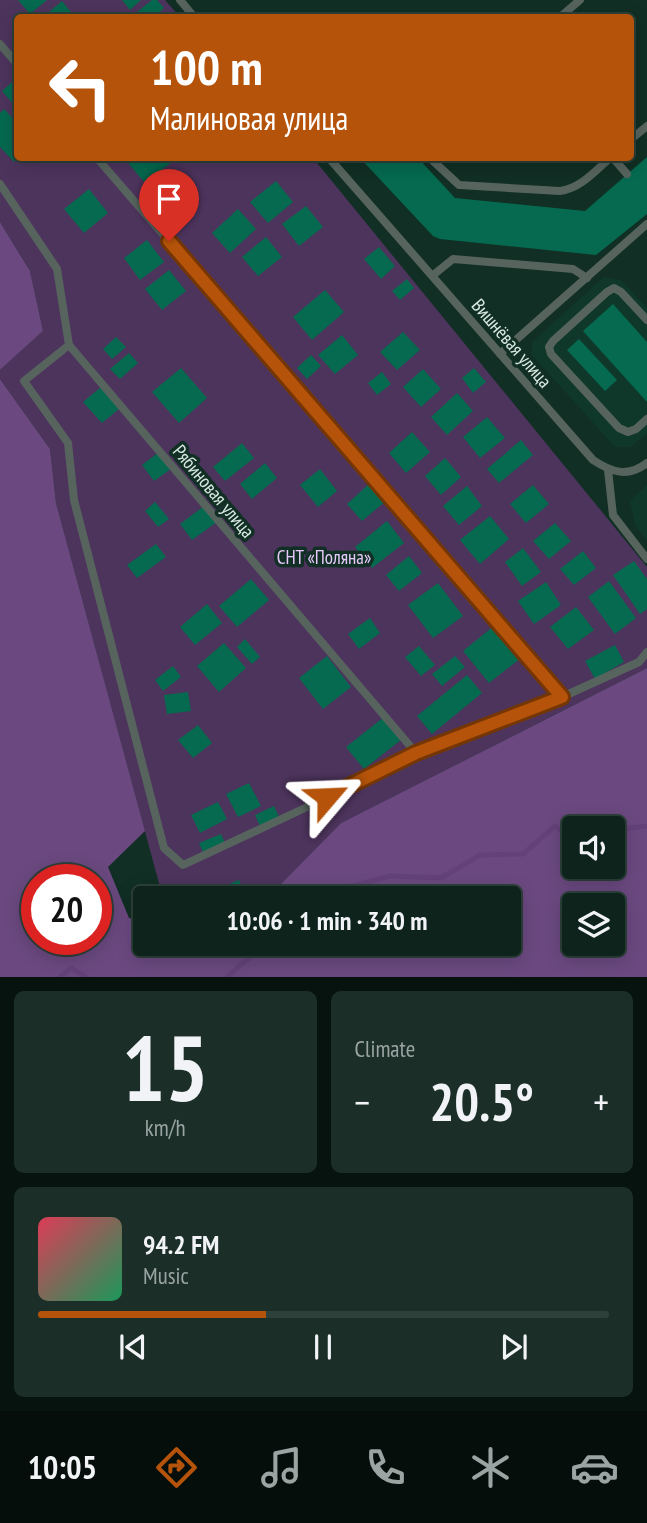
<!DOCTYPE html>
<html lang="en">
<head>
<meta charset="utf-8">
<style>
	:root { --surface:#0d231b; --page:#1b2f28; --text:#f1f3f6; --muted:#9aa4a3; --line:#2d403a; --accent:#b45309 }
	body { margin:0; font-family:"PT Sans Narrow",sans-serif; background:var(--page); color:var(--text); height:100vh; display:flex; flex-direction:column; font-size:26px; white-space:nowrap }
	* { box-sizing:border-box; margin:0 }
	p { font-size:23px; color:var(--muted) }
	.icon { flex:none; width:38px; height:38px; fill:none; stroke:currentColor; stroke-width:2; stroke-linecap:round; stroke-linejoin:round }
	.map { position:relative; height:977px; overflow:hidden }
	.sheet { display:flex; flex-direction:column; gap:14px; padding:14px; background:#07130f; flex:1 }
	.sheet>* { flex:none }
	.hud { position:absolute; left:14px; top:14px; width:620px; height:147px; border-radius:7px; box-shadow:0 4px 18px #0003,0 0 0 2px var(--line); background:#b45309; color:#fff; overflow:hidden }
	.tools { position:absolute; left:562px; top:816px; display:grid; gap:14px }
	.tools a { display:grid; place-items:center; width:63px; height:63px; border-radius:7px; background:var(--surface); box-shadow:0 4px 18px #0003,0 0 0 2px var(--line); font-size:35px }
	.speed { position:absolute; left:21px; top:864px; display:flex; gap:14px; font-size:35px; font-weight:700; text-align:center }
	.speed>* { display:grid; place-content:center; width:91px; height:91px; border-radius:50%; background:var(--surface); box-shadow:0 4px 18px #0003,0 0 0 2px var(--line); line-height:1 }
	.speed .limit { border:10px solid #d22; background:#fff; color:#111 }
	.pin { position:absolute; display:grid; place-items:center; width:60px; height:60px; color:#fff; margin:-72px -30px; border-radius:50% 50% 50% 0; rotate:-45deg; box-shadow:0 0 7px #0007 }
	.pin .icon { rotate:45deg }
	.me { position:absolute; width:77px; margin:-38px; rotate:64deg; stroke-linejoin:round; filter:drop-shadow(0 0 5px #0008) }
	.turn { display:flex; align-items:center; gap:24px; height:147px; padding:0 21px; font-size:32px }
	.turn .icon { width:91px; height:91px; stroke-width:2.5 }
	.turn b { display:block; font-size:49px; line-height:60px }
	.big { font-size:52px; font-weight:700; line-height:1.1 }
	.sheet .widget { flex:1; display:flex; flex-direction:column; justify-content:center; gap:10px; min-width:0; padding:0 24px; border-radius:10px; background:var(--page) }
	.sheet .dial { align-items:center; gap:0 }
	.dial b { font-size:91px; line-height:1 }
	.song { display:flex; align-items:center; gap:21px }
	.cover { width:84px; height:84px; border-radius:10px; background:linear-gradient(135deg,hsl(350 70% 55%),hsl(150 70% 35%)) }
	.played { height:7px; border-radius:4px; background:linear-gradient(90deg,var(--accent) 40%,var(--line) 40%) }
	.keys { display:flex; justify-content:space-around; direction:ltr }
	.heat { display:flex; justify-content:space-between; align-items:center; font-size:38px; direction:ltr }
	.sheet .tiles { flex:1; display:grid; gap:14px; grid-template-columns:1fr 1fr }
	.widget:last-child { grid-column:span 2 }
	.trip { position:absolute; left:133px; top:886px; width:388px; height:70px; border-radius:7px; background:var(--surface); box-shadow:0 4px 18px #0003,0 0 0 2px var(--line); font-weight:700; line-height:70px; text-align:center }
	.menu { display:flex; height:112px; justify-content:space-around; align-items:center; background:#050e0b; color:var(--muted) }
	.menu .icon { width:49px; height:49px }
	.menu .on { color:var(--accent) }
	.menu b { font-size:32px; color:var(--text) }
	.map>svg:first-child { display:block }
</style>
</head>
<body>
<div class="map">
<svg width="647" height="977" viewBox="0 0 647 977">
	<rect width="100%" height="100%" fill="#112f24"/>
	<path fill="#0f382a" d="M 604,277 L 621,280 L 647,308 L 647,433 L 631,447 L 615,447 L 531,354 L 532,342 Z
		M 647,485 L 647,541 L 635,525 L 630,501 Z"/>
	<path fill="#4d345d" d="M 0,0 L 165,0 L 180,17 L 18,18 L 18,158 L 313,158 L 647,567 L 647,668 L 341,823 L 267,898 L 163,898 L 56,503 L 50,449 L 0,379 L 0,370 L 43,331 L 30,271 L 0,222 Z"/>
	<path fill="#6b4980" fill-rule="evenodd" d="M 0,222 L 30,271 L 43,331 L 0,370 Z
		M 0,379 L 50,449 L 56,503 L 145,831 L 108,867 L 129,918 L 145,921 L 145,943 L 509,943 L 509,898 L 267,898 L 341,823 L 647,668 L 647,977 L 0,977 ZM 574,828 L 612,828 L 612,866 L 574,866 ZM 37,880 L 96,880 L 96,940 L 37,940 ZM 574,905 L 612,905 L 612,943 L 574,943 Z"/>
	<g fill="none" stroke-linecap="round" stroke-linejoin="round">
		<path stroke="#644279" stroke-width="5" d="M 612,835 L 623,829 L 647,826
			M 324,898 L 331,892 L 390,876 L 441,878 L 480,855 L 523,854 L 555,826 L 574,841
			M 60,977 L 71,968 L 86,977
			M 227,977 L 266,943"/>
	</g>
	<path fill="#056a4f" d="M 18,0 L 47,0 L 30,14 Z
		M 122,0 L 141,0 L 130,10 Z
		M 152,0 L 157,0 L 164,8 L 153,18 L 141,18 L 137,12 Z
		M 62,1 L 76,18 L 42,18 Z
		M 18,77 L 18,102 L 14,105 L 2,91 Z
		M 4,109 L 18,124 L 18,158 L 20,158 L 14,162 L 0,147 L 0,113 Z
		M 647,157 L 647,214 L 596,255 L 440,239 L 433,236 L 360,158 L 418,158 L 455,198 L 585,211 Z
		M 124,158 L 177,158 L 145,183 Z
		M 276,181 L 293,202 L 268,223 L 250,202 Z
		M 89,189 L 108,213 L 84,233 L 64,209 Z
		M 306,206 L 323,227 L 299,246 L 282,224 Z
		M 238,209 L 256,229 L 230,253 L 212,233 Z
		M 266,237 L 282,257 L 258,276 L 242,257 Z
		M 147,240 L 164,262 L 140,280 L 124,258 Z
		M 379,247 L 395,266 L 381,279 L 364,259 Z
		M 169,270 L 186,291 L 162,310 L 145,289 Z
		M 407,279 L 414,288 L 400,300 L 392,291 Z
		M 325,290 L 344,312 L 312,340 L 293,317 Z
		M 613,304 L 647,342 L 647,402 L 583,331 Z
		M 403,332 L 420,350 L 397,370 L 380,352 Z
		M 342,335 L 358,355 L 335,374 L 318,355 Z
		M 116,337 L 126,347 L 112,359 L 103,349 Z
		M 579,339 L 617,380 L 605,391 L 567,350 Z
		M 129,353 L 138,363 L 120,379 L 110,369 Z
		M 311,355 L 321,366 L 307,379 L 297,368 Z
		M 181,368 L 207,398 L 179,423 L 152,392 Z
		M 474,368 L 486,382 L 473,393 L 462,378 Z
		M 423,369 L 441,389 L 421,407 L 403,387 Z
		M 382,372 L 391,384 L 377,395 L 368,383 Z
		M 101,387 L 119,409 L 102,423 L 83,402 Z
		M 457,393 L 473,411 L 447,435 L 431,417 Z
		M 487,417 L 505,438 L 480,458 L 463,437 Z
		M 412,432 L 430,452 L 406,473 L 389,453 Z
		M 521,440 L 533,455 L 499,483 L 487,469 Z
		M 242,443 L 254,458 L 225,481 L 213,467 Z
		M 159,452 L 171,469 L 154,481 L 142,465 Z
		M 445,458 L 461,477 L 441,495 L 425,476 Z
		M 265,463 L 277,478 L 252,499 L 240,484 Z
		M 320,469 L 337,491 L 318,507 L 300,485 Z
		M 370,483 L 386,501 L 362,521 L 347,504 Z
		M 533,485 L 549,504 L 526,523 L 510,504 Z
		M 467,486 L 482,506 L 459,525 L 443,506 Z
		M 155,502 L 169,519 L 158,527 L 145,511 Z
		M 204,506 L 217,522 L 192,540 L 180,524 Z
		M 490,516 L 509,539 L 480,564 L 460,540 Z
		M 387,521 L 404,543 L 372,568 L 355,547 Z
		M 555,523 L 571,541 L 549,559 L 533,541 Z
		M 156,544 L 166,557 L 137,578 L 127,565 Z
		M 523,548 L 541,572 L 522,586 L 505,562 Z
		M 583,551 L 596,568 L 574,585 L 560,569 Z
		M 409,556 L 422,573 L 399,591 L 386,575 Z
		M 634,561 L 647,579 L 647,609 L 640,614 L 613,575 Z
		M 251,579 L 269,600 L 237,627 L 219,606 Z
		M 609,581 L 636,618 L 615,634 L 588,597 Z
		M 546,582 L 561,605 L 534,624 L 518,601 Z
		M 438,583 L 463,616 L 433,638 L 408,605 Z
		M 207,604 L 222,623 L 195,645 L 180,627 Z
		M 576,607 L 594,630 L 568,649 L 550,627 Z
		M 370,618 L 380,633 L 359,649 L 348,634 Z
		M 495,625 L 521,658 L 489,683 L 463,651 Z
		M 245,639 L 260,657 L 252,664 L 237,647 Z
		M 224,643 L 246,668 L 219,692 L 197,666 Z
		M 615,645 L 624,662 L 595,679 L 585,661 Z
		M 419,646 L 435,665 L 421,676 L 405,657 Z
		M 327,656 L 351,687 L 323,709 L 299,678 Z
		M 455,656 L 465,667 L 442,686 L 432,674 Z
		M 173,666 L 181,677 L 163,691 L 155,680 Z
		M 467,675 L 482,693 L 432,734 L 417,716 Z
		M 188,692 L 191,711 L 167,714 L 164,695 Z
		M 384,717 L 401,740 L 364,769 L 346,747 Z
		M 198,725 L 212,743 L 193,758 L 178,740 Z
		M 249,783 L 261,806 L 238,817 L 226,794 Z
		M 218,802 L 227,819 L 200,833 L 191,815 Z
		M 274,806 L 279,817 L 260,826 L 255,815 Z
		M 221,834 L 225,843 L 203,852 L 199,843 Z
		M 239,880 L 246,898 L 211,898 L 209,892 Z"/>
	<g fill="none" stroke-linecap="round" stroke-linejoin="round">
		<path stroke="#57645e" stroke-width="8" d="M 180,0 L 195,18
			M 559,18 L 580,0
			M 0,44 L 18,65
			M 630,140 L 647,126
			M 97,158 L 562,697
			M 329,158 L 593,460 C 611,472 628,478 647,463
			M 430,158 L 459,185 L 560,191 C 581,188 595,171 610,158
			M 613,158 L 627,174
			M 0,184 L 57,269 L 69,345 L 24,381 L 68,443 L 74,500 L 164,848 L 183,865 L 305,808 L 416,753 L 562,697 L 639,662 L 647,652
			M 432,276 L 453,259 L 573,269 L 587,278
			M 647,320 L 621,292 L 614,288 L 607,292 L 553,341 L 549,347 L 551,354 L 619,428 L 628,432 L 636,429 L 647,419
			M 69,345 L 416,753
			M 500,354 L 647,224
			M 608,470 L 613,515 L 647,559"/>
	</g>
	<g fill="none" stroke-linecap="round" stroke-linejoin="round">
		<defs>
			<path id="route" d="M 169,241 L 562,697 L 416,753 L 327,797"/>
		</defs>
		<use href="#route" stroke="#753606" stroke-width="18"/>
		<use href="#route" stroke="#b45309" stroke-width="12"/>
	</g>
	<g text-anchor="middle" stroke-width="7" stroke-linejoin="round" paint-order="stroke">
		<g font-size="19" fill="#d8e9e2" stroke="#112f24">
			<text transform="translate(512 343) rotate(49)" y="7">Вишнёвая улица</text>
			<text transform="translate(214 491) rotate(50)" y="7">Рябиновая улица</text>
		</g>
		<g font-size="19" fill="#e7cafb" stroke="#112f24">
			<text x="324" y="564">СНТ «Поляна»</text>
		</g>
	</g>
</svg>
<div class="tools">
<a><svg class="icon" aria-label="sound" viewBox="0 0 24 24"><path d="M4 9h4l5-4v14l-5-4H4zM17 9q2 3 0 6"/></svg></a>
<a><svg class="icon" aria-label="layers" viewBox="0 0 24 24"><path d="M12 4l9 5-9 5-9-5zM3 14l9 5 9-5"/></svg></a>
</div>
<div class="speed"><div class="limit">20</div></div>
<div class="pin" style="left:169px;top:241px;background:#d93025"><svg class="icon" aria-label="arrive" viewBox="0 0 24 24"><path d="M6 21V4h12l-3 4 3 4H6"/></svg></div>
<svg class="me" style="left:327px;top:797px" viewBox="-20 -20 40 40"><path d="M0-17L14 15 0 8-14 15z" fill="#b45309" stroke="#fff" stroke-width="4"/></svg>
<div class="trip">10:06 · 1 min · 340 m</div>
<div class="hud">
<div class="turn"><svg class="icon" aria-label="left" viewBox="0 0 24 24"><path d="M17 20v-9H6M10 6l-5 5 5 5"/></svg><div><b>100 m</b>Малиновая улица</div></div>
</div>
</div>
<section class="sheet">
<div class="tiles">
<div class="widget dial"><b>15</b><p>km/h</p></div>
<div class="widget"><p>Climate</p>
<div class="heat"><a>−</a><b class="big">20.5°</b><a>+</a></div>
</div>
<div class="widget">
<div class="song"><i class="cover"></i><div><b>94.2 FM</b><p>Music</p></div></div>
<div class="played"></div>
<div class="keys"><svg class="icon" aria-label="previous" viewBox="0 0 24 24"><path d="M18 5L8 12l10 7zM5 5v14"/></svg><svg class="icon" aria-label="pause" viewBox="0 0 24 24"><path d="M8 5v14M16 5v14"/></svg><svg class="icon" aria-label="next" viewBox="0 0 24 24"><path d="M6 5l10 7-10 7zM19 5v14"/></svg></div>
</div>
</div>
</section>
<nav class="menu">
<b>10:05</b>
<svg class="icon on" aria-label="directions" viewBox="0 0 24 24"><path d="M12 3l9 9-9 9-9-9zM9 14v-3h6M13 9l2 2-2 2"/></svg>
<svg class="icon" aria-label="music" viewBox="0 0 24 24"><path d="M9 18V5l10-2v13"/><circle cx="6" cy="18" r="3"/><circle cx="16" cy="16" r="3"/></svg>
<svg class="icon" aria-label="phone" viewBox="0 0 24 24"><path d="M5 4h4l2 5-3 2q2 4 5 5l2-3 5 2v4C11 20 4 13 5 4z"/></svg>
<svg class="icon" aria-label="climate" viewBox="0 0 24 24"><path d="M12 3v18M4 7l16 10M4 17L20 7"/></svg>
<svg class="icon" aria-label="car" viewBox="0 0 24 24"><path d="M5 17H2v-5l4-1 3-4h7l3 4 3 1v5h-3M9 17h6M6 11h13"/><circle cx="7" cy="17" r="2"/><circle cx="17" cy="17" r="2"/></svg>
</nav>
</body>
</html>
